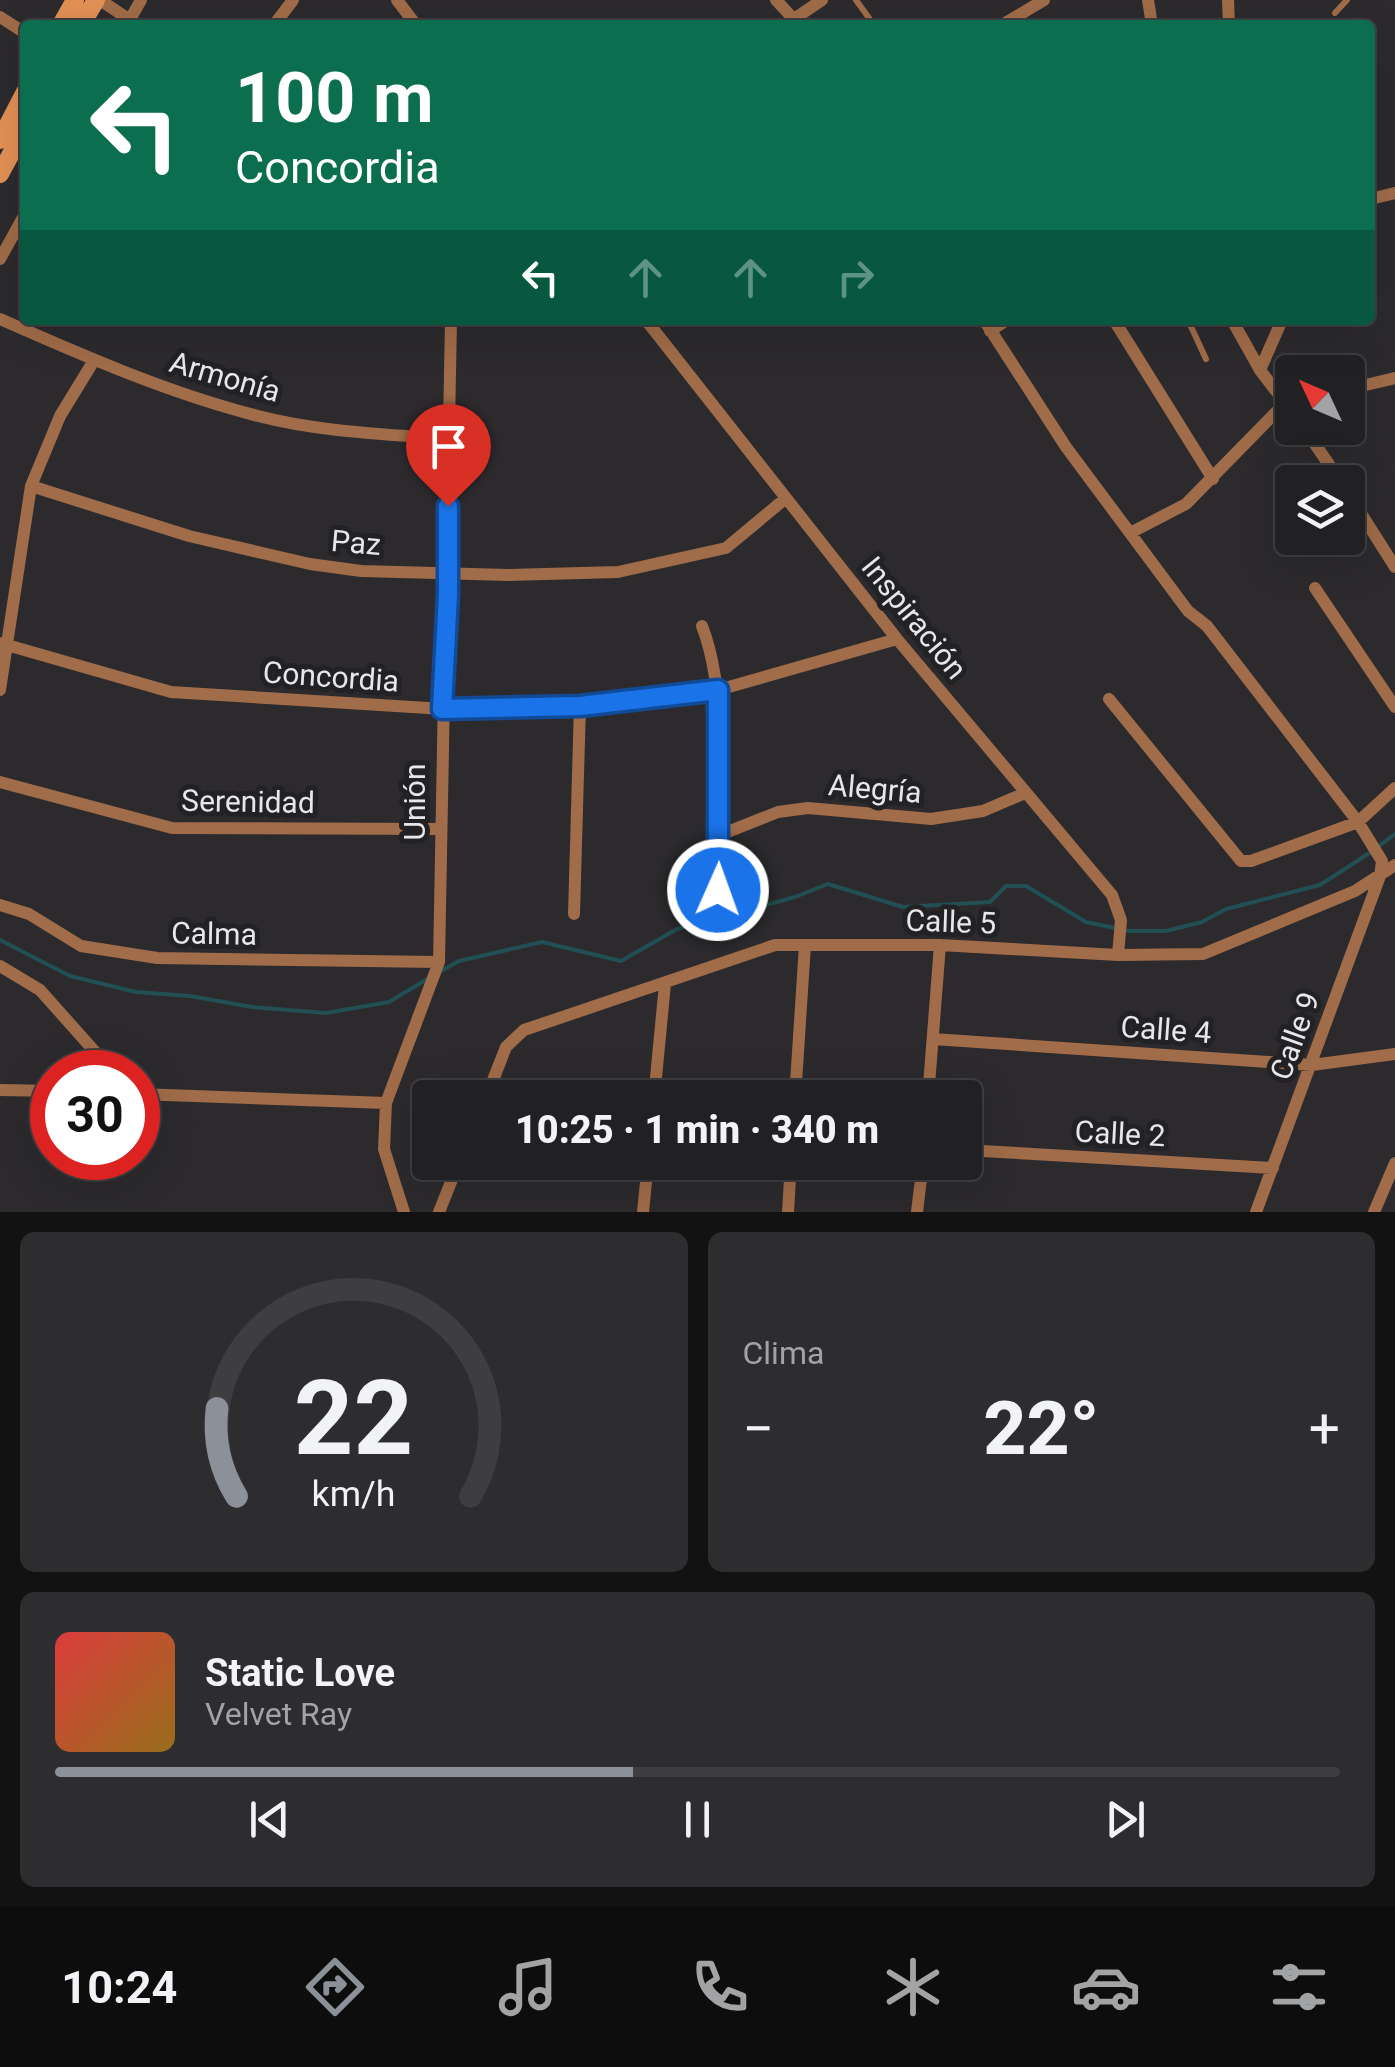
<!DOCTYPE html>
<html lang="es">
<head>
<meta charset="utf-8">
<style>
	:root { --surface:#212022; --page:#2d2d2f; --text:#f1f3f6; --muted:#a2a3a5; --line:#3e3e40; --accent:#8c9099 }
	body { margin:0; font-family:Roboto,sans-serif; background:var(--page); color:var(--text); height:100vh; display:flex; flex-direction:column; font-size:38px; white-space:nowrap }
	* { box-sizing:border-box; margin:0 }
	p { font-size:32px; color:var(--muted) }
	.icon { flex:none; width:55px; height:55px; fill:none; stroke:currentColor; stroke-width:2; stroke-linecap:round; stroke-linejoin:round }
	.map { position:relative; height:1212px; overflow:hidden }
	.side { display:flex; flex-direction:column; gap:20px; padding:20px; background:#121213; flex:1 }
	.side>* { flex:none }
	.guide { position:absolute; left:20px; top:20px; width:1355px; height:305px; border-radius:10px; box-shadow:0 10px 40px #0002,0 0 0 2px var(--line); background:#0b6e4f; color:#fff; overflow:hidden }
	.needle { width:65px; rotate:314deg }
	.tools { position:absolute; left:1275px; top:355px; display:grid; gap:20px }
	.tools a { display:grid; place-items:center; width:90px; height:90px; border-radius:10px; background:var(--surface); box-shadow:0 10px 40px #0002,0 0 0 2px var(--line); font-size:50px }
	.speed { position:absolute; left:30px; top:1050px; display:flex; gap:20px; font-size:50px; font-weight:700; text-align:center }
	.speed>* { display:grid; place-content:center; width:130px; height:130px; border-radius:50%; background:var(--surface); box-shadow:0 10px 40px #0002,0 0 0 2px var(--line); line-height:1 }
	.speed .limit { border:15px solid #d22; background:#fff; color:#111 }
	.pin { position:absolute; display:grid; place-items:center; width:85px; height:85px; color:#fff; margin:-102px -42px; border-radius:50% 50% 50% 0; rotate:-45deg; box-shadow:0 0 10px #0007 }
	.pin .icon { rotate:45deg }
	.me { position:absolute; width:110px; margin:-55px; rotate:2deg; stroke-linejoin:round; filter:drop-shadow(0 0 8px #0008) }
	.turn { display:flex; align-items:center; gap:35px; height:210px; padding:0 50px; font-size:45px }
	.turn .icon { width:130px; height:130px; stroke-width:2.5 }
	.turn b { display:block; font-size:70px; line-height:85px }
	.lanes { display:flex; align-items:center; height:95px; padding:0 50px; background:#0003; justify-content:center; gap:50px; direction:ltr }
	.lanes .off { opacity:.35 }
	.big { font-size:75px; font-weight:800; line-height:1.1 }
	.side .tile { flex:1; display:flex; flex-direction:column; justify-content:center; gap:15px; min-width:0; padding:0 35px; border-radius:15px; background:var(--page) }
	.side .dial { align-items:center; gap:0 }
	.dial svg { height:260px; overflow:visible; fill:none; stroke:var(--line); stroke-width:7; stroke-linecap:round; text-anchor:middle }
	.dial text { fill:var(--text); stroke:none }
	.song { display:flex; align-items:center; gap:30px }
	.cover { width:120px; height:120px; border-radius:15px; background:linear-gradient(135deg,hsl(0 70% 55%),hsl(40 70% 35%)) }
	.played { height:10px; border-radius:5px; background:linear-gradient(90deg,var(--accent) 45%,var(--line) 45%) }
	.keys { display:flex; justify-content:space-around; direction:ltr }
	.heat { display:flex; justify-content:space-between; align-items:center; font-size:55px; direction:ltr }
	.side .tiles { flex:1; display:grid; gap:20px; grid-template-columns:1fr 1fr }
	.tile:last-child { grid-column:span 2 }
	.trip { position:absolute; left:412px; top:1080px; width:570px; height:100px; border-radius:10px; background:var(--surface); box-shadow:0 10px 40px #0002,0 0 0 2px var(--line); font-weight:800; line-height:100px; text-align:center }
	.tabs { display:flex; height:160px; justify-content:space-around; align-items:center; background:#0d0d0e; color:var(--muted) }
	.tabs .icon { width:70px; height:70px }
	.tabs .on { color:var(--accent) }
	.tabs b { font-size:45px; color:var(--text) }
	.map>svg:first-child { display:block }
</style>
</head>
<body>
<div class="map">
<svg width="1395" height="1212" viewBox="0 0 1395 1212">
	<rect width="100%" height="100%" fill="#2c2a2d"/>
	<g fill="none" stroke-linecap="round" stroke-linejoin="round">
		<path stroke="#224f53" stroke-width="4" d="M 1379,846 L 1395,834
			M 0,940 L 70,976 L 136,992 L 190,996 L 252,1007 L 326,1013 L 389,1002 L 429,978
			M 441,971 L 459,961 L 542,942 L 621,961 L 677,929 L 795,897 L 828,884 L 903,907 L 990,902 L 1006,886 L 1026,886 L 1086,922 L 1129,931 L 1166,931 L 1202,922 L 1226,909 L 1320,885 L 1371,852"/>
		<path stroke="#a06c49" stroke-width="6" d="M 856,0 L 874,25
			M 1335,13 L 1347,0
			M 1188,320 L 1206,359"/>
		<path stroke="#a06c49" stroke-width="12" d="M 100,0 L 130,20
			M 397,0 L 416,25
			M 776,0 L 799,25
			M 1148,0 L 1152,25
			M 1228,0 L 1229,25
			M 0,17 L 25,33
			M 794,19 L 822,0
			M 128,23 L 141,0
			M 274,25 L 293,0
			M 1002,25 L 1044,0
			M 1370,199 L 1395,193
			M 0,259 L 25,214
			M 0,319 C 84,356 168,393 258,416 C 320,432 384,434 448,439
			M 646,320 L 897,639 L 1112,895 L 1121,920 L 1118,955
			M 984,320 L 1066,447 L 1188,611 L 1207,626 L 1358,822 L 1382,861 L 1380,876 L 1256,1212
			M 1114,320 L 1213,479
			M 1232,320 L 1260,370 L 1292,412
			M 990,331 L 1007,320
			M 1260,370 L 1282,320
			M 1348,394 L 1357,387 L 1395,378
			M 1304,428 L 1341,482
			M 31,486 L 189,536 L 310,564 L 361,571 L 509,575 L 618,572 L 726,548 L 786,498
			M 1348,493 L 1395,567
			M 1132,532 L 1186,504 L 1285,403
			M 1315,588 L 1395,707
			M 702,626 C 729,695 721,814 718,890
			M 0,643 L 171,692 L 444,709 L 580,705 L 718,690 L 897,639
			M 0,690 L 31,486 L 60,416 L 93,362
			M 1109,699 L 1241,861 L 1251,861 L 1358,822 L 1395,788
			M 0,782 L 172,828 L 440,829
			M 720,835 L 778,812 L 808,808 L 931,819 L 983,811 L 1025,793
			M 0,905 L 29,914 L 81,946 L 157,958 L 439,962
			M 574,914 L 580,705
			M 0,966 L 40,990 L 113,1072
			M 933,1039 L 1312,1065 L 1395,1054
			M 0,1090 L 52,1091
			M 138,1094 L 386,1103
			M 486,1098 L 506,1047 L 524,1030 L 775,945 L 940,945 L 1118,955 L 1203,954 L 1355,891 L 1395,865
			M 654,1098 L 665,984
			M 795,1098 L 805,945
			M 928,1098 L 940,945
			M 965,1150 L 1273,1168
			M 404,1212 L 384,1149 L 386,1103 L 439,962 L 451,320
			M 439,1212 L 459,1162
			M 643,1212 L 648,1162
			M 788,1212 L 791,1162
			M 917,1212 L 923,1162
			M 1374,1212 L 1395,1163"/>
		<path stroke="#e29055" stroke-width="18" d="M 61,25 L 75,0
			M 81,25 L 96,0
			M 0,140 L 25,92
			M 0,174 L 25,128"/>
	</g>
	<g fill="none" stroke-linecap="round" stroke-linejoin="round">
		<defs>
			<path id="route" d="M 448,506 L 448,594 L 442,709 L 580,706 L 718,690 L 718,890"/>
		</defs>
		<use href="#route" stroke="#114b97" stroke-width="25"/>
		<use href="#route" stroke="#1a73e8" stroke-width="18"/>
	</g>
	<g text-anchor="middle" stroke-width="10" stroke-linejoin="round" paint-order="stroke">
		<g font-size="30" fill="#e7e6e8" stroke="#222123">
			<text transform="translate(225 377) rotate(16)" y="10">Armonía</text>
			<text transform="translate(356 543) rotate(5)" y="10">Paz</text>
			<text transform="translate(914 618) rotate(51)" y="10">Inspiración</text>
			<text transform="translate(331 677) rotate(4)" y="10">Concordia</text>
			<text transform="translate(875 789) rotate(5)" y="10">Alegría</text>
			<text transform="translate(248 802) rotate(1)" y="10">Serenidad</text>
			<text transform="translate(415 802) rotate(-90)" y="10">Unión</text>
			<text transform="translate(951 922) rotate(2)" y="10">Calle 5</text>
			<text transform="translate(214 934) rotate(1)" y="10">Calma</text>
			<text transform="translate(1166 1030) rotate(4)" y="10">Calle 4</text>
			<text transform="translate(1295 1036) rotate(-70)" y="10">Calle 9</text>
			<text transform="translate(1120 1134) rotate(3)" y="10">Calle 2</text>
		</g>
	</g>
</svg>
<div class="tools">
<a><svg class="needle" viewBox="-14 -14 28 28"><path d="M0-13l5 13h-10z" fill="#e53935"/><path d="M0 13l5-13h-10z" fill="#a2a3a5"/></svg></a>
<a><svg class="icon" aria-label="layers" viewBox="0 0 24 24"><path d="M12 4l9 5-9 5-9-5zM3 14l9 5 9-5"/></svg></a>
</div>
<div class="speed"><div class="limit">30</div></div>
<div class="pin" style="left:448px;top:506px;background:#d93025"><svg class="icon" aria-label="arrive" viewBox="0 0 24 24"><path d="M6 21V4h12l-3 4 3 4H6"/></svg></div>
<svg class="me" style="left:718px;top:890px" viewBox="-20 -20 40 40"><circle r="17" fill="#1a73e8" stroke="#fff" stroke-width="3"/><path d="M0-11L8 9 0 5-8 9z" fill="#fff"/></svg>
<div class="trip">10:25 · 1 min · 340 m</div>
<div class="guide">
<div class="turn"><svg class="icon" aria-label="left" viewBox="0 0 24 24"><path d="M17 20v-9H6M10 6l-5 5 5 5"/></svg><div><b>100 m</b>Concordia</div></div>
<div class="lanes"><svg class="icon" aria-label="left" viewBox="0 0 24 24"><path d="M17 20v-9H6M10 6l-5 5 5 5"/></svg><svg class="icon off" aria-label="ahead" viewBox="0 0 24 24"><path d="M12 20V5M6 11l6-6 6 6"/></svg><svg class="icon off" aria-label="ahead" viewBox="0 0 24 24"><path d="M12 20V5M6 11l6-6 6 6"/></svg><svg class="icon off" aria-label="right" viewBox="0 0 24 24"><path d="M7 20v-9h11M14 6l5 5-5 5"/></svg></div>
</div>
</div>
<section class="side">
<div class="tiles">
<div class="tile dial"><svg viewBox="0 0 100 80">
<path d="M14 69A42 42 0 1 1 86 69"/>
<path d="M14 69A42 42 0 0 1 8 42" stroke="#8c9099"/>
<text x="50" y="56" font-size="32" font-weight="700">22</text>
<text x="50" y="72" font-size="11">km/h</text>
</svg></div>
<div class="tile"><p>Clima</p>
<div class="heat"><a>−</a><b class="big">22°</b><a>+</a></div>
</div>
<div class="tile">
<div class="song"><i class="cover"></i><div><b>Static Love</b><p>Velvet Ray</p></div></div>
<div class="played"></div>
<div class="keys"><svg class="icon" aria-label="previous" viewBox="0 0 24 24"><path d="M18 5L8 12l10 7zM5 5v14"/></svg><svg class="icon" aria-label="pause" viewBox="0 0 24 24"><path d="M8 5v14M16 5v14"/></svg><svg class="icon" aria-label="next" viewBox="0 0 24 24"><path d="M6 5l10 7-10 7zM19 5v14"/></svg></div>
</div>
</div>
</section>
<nav class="tabs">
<b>10:24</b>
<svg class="icon on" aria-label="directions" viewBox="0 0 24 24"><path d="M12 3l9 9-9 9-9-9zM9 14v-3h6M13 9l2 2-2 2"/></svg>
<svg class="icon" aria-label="music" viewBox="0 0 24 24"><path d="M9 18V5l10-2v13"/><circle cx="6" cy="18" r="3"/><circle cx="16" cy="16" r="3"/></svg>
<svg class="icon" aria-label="phone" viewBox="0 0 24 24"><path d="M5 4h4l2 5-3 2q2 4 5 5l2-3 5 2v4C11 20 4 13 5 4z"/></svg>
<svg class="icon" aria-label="climate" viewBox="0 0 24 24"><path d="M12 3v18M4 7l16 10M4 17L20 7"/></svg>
<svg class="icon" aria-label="car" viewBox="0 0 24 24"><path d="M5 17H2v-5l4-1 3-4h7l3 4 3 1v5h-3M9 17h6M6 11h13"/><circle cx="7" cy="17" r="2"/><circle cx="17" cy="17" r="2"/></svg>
<svg class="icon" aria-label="filters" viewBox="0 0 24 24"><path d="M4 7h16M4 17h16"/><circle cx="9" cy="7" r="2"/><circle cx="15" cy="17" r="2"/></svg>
</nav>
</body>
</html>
